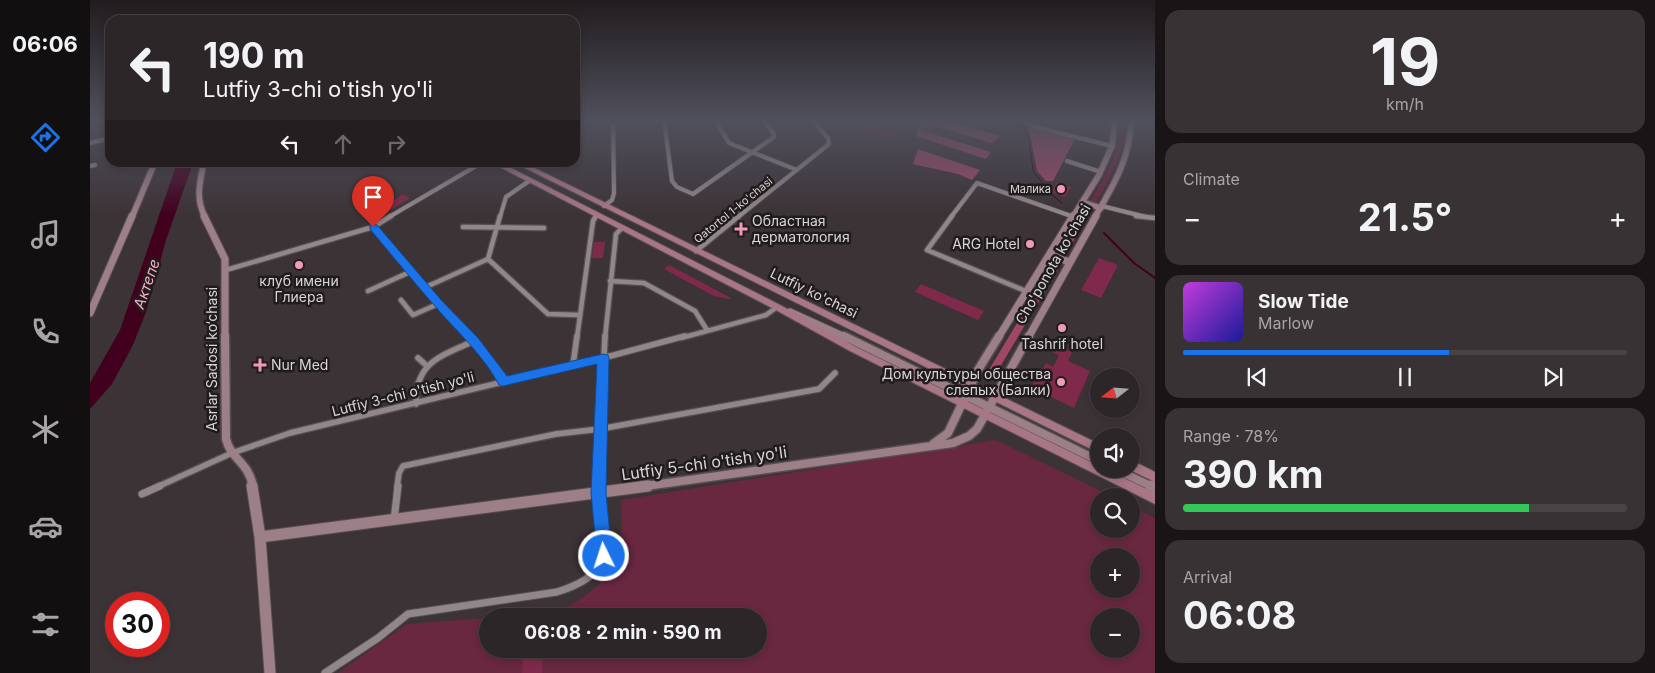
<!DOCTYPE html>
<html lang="en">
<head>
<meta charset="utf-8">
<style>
	:root { --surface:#2d2628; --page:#393234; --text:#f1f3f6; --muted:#a7a5a8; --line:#484345; --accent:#1a73e8 }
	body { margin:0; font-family:Inter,sans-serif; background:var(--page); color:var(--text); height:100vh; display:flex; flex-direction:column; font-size:19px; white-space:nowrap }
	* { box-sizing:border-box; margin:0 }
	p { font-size:16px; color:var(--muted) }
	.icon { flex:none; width:28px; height:28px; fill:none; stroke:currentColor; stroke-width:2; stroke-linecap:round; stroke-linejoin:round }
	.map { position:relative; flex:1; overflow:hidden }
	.sheet { display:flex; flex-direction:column; gap:10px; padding:10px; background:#191516; width:500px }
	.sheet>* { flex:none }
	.guide { position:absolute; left:15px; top:15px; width:475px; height:152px; border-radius:15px; box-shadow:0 2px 8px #0003,0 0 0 1px var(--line); background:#2d2628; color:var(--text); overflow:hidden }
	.needle { width:32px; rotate:253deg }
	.tools { position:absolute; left:1000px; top:368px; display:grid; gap:10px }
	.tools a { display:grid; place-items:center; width:50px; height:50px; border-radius:50%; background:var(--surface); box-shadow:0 2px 8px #0003,0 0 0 1px var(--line); font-size:25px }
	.speed { position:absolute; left:15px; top:592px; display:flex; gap:10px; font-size:25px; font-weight:700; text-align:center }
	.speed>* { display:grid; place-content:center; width:65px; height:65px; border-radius:50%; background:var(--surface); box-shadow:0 2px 8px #0003,0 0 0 1px var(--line); line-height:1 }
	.speed .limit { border:8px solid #d22; background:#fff; color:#111 }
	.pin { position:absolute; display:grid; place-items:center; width:42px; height:42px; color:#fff; margin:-51px -21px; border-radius:50% 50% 50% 0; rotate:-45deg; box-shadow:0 0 5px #0007 }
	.pin .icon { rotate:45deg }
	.me { position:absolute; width:55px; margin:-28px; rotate:356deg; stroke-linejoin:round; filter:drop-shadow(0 0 4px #0008) }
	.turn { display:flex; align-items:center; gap:18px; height:105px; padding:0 15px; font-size:22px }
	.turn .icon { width:65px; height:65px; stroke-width:2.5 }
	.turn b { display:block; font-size:35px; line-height:42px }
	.lanes { display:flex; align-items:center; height:48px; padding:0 15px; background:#0003; justify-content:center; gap:25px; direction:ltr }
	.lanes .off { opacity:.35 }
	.big { font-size:38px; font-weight:700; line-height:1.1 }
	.sheet .card { flex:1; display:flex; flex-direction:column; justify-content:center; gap:8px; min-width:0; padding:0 18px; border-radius:15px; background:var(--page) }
	.sheet .dial { align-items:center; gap:0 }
	.dial b { font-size:65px; line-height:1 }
	.song { display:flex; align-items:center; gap:15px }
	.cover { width:60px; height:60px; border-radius:8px; background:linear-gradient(135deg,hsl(290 70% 55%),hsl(240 70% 35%)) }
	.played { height:5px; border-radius:2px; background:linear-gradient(90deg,var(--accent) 60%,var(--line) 60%) }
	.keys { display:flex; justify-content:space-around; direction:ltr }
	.heat { display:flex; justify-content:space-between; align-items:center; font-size:28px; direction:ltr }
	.charge { height:8px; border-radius:4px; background:linear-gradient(90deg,#34c759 78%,var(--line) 0) }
	.trip { position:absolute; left:389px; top:608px; width:288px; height:50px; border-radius:25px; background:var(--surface); box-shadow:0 2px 8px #0003,0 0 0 1px var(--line); font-weight:700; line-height:50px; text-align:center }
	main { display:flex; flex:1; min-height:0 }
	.dock { display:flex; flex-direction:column; width:90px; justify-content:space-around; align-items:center; background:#120f10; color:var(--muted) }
	.dock .icon { width:35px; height:35px }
	.dock .current { color:var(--accent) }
	.dock b { font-size:22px; color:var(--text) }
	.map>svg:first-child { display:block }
</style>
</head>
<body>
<main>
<nav class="dock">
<b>06:06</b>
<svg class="icon current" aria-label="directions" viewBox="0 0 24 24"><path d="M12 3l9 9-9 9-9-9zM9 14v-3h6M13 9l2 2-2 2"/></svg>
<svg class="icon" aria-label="music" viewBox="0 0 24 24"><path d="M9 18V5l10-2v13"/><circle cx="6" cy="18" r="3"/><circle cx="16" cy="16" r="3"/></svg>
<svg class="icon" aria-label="phone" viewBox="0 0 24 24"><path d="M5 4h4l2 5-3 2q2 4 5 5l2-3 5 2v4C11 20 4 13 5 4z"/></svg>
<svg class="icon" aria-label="climate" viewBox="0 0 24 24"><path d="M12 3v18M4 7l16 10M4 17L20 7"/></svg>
<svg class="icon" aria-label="car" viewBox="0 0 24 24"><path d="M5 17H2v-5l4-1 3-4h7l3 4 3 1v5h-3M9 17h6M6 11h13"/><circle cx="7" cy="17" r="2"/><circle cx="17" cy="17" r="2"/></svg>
<svg class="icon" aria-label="filters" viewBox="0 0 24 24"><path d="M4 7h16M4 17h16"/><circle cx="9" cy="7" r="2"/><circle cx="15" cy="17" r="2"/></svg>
</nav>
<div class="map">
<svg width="1065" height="673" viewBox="0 0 1065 673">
	<rect width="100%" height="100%" fill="#3c3336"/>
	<path fill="#692840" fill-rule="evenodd" d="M 1031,120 L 1036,120 C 1035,153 1020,178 1005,205 L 999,203 C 1016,176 1030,153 1031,120 Z
		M 777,125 L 807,131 L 805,138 L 774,133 Z
		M 906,440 L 1021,496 L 1009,496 L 1009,529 L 1041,529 L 1041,506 L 1065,518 L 1065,673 L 248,673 L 317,624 L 397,618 L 398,649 L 668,649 L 668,616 L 419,616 C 430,615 442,615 454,614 C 487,609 510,584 532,561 L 531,500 ZM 1009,556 L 1041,556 L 1041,589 L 1009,589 ZM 1009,616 L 1041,616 L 1041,649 L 1009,649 Z"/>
	<path fill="#a04666" d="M 831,120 L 857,120 L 910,136 L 902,143 L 842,125 L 840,128 L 831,126 Z
		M 937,126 L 985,139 L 963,181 L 956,181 L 947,171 L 941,139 Z
		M 828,129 L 901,152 L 896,159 L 826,136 Z
		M 828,149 L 890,170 L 882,180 L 868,174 L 823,164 Z
		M 997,206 L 1002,208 L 974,258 L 968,256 Z
		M 965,260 L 972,263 L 904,377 L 897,373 Z"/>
	<path fill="#41001e" d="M 87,163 L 103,163 L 76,240 L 56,312 L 43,345 L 22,384 L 0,409 L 0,383 L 30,330 Z"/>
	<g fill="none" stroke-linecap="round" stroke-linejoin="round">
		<path stroke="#41001e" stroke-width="1" d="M 516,120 L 516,125
			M 931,120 L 939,139 L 943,171 L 962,195 L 972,203"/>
		<path stroke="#41001e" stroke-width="2" d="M 1014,233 L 1044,263 L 1065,278"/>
	</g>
	<path fill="#7f294b" d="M 967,183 L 981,187 L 975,197 L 961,192 Z
		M 313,194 L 320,198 L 302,209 L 295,206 Z
		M 504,242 L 515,242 L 513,258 L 502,258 Z
		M 1009,258 L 1028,265 L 1011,298 L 991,290 Z
		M 579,265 L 641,298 L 640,299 L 624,296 L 574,269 Z
		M 831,284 L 894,311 L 888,320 L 825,292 Z
		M 959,342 L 982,352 L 978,361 L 1000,371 L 984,408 L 941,387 L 944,381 L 946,383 L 956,363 L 963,367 L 969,355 L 955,349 Z
		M 433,649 L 453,649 L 452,673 L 432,673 Z"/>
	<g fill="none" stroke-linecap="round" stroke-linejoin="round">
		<defs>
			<path id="street-far3" d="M 574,120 L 582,181 L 587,187 L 603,194 L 684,137 L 684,134 L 674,120
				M 625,120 L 639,143 L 707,170
				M 936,120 L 936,122 L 945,127 L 1022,146
				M 523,121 L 573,120
				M 0,143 L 20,138
				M 977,161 L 1011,172
				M 0,166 L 5,165
				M 514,206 L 522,200 L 524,193 L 523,120
				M 1012,206 L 1056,217
				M 299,217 L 393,162
				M 410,217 L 416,197 L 439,181
				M 505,217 L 507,215
				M 648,217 L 739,144 L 738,138 L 722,120
				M 861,217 L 887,183 L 984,217"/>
			<path id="street-far2" d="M 410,216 L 398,259 L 458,314 L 489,315
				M 862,216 L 837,250 L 938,292
				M 982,216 L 984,217
				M 1046,216 L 1065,218
				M 283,227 L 348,304 L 381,338
				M 373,227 L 454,228
				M 606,251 L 649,216
				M 136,270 L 283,227 L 301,216
				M 520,281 L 554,283 L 605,311 L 617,330
				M 336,287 L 398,259
				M 278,291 L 322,271
				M 311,300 L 323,315 L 348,304
				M 487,338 L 503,221 L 506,216
				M 515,338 L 526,234 L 532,228
				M 591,338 L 676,315 L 687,307"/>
			<path id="street-far1" d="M 379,336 L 411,374 L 413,382
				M 328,358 L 336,365
				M 483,365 L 487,336
				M 326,404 C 325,362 351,356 384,341
				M 67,487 L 142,453 L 200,433 L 513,358 L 595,336
				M 307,487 L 309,473 L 313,466 L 466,434 L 510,429 L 729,389 L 745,373
				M 508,487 L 515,336"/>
			<path id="street" d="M 52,494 L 70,486
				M 304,520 L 308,486
				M 235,673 L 288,638 L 318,614 L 467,592 C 538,570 507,538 508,486"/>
			<path id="secondary-far3" d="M 114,162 C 110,182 105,198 115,217
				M 992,202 L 1011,208
				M 42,217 L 65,162
				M 983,217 L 1009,175 L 1022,146 L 1025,120
				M 1005,217 C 1023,186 1041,157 1041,120"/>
			<path id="secondary-far2" d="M 114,216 L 135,259 L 135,338
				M 961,255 L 979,262
				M 700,312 L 757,338
				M 0,313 L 42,216
				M 908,338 L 983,216
				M 938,338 L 1006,216"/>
			<path id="secondary-far1" d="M 135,336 L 136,439 C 141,460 159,462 163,487
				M 754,336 L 1009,461
				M 843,444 L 858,433 L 888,370 L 909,336
				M 1025,469 L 1063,487
				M 549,487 L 863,443 L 879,436 L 887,429 L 939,336"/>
			<path id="secondary" d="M 162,486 L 170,537 L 180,673
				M 1061,486 L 1065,488
				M 170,537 L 558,486"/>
			<path id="primary" d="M 400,162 L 409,162 L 690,305 L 766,347 L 1009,466 L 1009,469 L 1015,469 L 1065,493 L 1065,504 L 760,351 L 684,309 Z
				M 423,162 L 432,162 L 1009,444 L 1009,453 Z
				M 1041,460 L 1065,472 L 1065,482 L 1038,469 L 1041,469 Z"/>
		</defs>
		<use href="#street-far3" stroke="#564f51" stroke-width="5.5"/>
		<use href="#street-far2" stroke="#564f51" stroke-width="7"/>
		<use href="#street-far1" stroke="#564f51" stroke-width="8"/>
		<use href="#street" stroke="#564f51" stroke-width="9"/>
		<use href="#secondary-far3" stroke="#564f51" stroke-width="8"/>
		<use href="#secondary-far2" stroke="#564f51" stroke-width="9"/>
		<use href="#secondary-far1" stroke="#564f51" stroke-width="11"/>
		<use href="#secondary" stroke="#564f51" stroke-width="13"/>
		<use href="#primary" stroke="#564f51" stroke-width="2"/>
		<use href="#street-far3" stroke="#918789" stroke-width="4"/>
		<use href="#street-far2" stroke="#918789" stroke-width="4.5"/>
		<use href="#street-far1" stroke="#918789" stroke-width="5.5"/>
		<use href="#street" stroke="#918789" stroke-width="7"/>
		<use href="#secondary-far3" stroke="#9d7f88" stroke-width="5.5"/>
		<use href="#secondary-far2" stroke="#9d7f88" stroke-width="7"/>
		<use href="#secondary-far1" stroke="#9d7f88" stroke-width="8"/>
		<use href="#secondary" stroke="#9d7f88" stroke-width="11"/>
		<use href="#primary" fill="#a97686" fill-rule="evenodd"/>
	</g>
	<linearGradient id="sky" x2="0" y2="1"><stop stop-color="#211c1e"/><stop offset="0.56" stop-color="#50505d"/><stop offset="1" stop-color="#50505d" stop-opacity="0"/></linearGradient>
	<rect width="1065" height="215" fill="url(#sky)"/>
	<path fill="#1a73e8" stroke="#114b97" d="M 283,224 L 287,225 L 352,301 L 388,338 L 417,376 L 513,354 L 518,355 L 519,358 L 516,493 L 522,556 L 520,561 L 514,563 L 509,561 L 507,556 L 501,493 L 507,364 L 413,386 L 409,385 C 393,354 366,331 344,305 C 322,280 301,254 280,229 L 280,225 Z"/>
	<g fill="#f09ab5" stroke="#201c1d" stroke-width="2">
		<circle cx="971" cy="189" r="5"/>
		<path d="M648.5 221.5h5v5h5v5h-5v5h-5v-5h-5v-5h5z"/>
		<circle cx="940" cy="244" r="5"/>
		<circle cx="209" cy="265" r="5"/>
		<circle cx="972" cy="328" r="5"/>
		<path d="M167.5 357.5h5v5h5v5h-5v5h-5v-5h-5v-5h5z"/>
		<circle cx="971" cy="382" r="5"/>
	</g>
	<g text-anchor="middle" stroke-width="5" stroke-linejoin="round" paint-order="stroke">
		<g font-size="11" fill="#dad5d6" stroke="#201c1d" text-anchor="end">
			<text x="961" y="193">Малика</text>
		</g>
		<g font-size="11" fill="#dad5d6" stroke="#201c1d">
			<text transform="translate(643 210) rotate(-39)" y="4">Qatortol 1-ko'chasi</text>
		</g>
		<g font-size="14" fill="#dad5d6" stroke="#201c1d" text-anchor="start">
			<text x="662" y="226">Областная<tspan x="662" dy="16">дерматология</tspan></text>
			<text x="930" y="249" text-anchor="end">ARG Hotel</text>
			<text x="209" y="286" text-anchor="middle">клуб имени<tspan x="209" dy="16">Глиера</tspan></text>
			<text x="972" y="349" text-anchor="middle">Tashrif hotel</text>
			<text x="181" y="370">Nur Med</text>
			<text x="961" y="379" text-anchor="end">Дом культуры общества<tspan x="961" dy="16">слепых (Балки)</tspan></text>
		</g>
		<g font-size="14" fill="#dad5d6" stroke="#201c1d">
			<text transform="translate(963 264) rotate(-60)" y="5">Cho'ponota ko'chasi</text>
			<text transform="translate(724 293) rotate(26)" y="5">Lutfiy ko'chasi</text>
			<text transform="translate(122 359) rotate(-90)" y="5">Asrlar Sadosi ko‘chasi</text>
			<text transform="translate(313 394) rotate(-14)" y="5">Lutfiy 3-chi o'tish yo'li</text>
		</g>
		<g font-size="15" font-style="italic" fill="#faafc6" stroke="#201c1d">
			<text transform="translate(57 284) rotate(-71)" y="5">Актепе</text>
		</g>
		<g font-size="16" fill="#dad5d6" stroke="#201c1d">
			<text transform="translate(614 463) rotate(-8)" y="6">Lutfiy 5-chi o'tish yo'li</text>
		</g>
	</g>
</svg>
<div class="tools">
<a><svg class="needle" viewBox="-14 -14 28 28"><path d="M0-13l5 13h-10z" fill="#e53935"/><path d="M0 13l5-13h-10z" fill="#a7a5a8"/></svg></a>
<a><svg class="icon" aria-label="sound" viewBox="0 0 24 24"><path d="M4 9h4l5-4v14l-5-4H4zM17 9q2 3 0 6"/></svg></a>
<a><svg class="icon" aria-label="search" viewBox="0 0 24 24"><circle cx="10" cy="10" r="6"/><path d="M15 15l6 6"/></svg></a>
<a>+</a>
<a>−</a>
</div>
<div class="speed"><div class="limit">30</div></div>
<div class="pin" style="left:283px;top:227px;background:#d93025"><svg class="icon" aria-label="arrive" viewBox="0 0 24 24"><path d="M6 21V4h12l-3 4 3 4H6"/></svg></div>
<svg class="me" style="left:514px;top:556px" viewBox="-20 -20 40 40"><circle r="17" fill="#1a73e8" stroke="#fff" stroke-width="3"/><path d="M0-11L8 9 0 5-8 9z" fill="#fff"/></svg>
<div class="trip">06:08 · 2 min · 590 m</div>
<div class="guide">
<div class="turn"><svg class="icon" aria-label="left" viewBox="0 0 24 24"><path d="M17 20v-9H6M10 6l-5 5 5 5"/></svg><div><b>190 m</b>Lutfiy 3-chi o'tish yo'li</div></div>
<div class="lanes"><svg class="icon" aria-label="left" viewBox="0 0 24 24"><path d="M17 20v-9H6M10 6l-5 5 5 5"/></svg><svg class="icon off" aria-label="ahead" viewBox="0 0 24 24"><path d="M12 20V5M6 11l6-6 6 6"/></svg><svg class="icon off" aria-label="right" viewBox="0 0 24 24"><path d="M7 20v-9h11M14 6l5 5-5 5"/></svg></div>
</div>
</div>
<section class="sheet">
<div class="card dial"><b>19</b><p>km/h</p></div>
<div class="card"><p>Climate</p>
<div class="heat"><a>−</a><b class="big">21.5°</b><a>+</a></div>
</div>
<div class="card">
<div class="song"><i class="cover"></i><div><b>Slow Tide</b><p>Marlow</p></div></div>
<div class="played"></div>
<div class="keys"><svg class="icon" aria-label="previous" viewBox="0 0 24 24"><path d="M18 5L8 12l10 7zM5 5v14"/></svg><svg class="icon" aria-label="pause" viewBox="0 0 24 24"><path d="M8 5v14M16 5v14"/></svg><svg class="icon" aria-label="next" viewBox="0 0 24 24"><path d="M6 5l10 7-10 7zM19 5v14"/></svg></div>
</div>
<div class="card"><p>Range · 78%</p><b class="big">390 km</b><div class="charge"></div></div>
<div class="card"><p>Arrival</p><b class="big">06:08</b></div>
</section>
</main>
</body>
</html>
